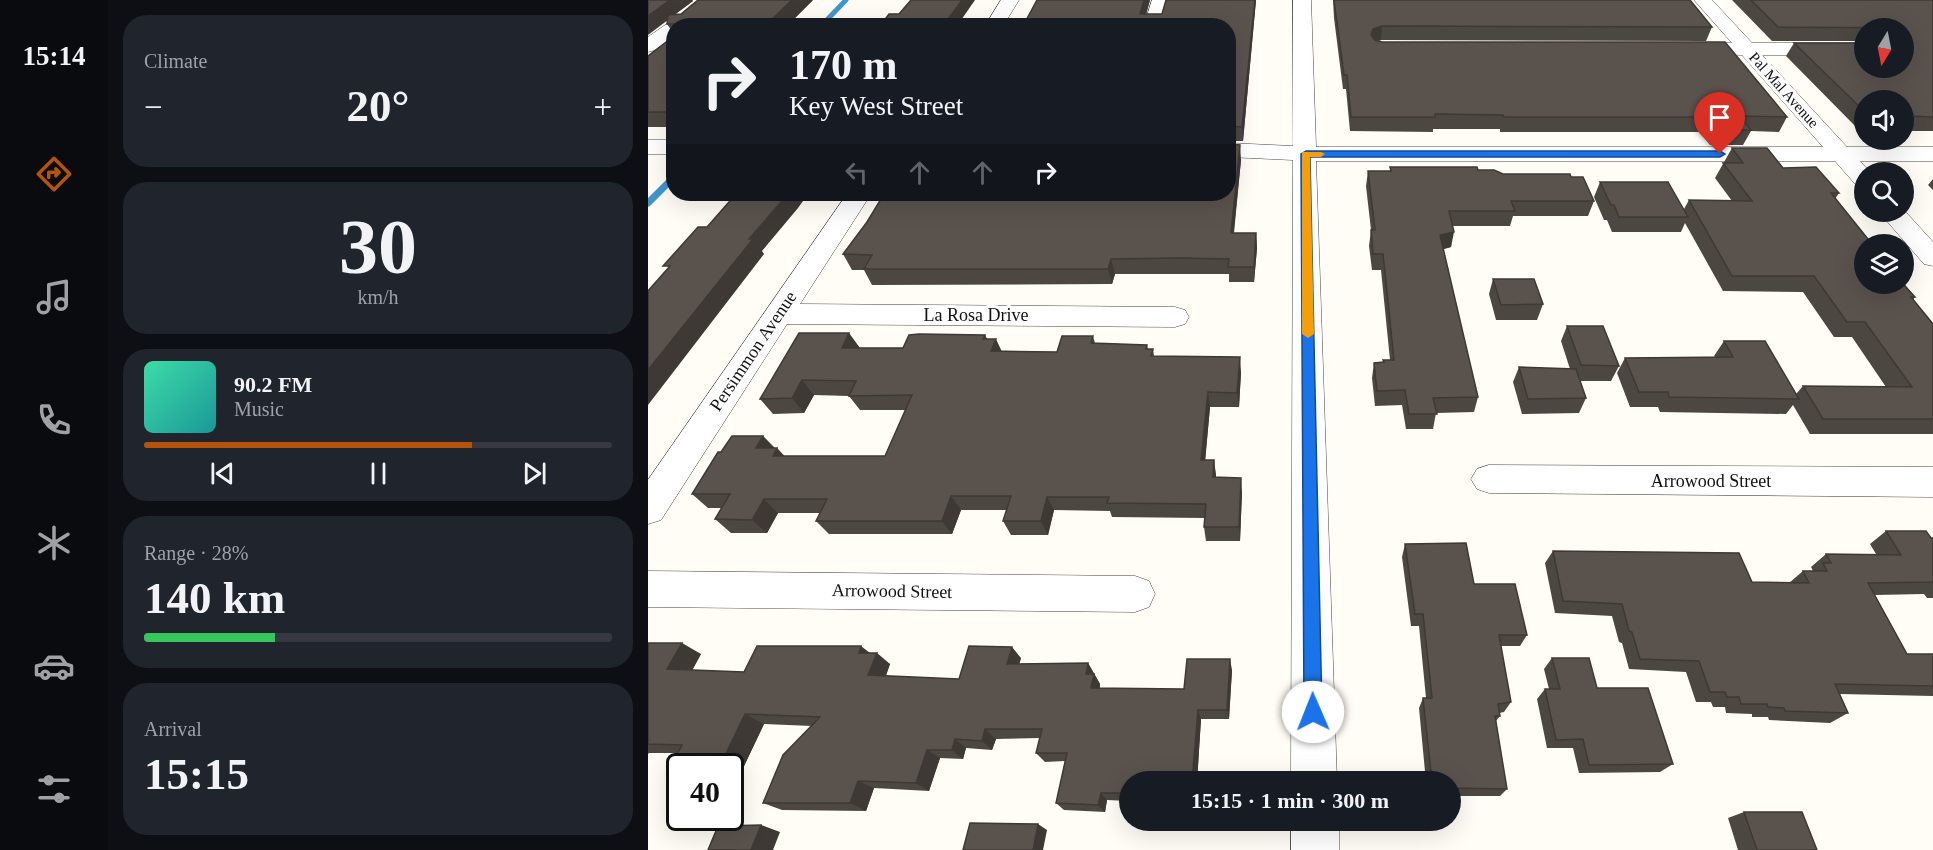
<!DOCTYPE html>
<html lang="en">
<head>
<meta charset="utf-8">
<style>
	:root { --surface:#171b24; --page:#20242c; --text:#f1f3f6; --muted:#9ea1a6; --line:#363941; --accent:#b45309 }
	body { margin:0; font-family:Georgia,serif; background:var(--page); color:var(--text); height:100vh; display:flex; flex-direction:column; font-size:22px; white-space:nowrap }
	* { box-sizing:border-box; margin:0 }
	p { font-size:20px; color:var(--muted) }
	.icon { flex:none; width:33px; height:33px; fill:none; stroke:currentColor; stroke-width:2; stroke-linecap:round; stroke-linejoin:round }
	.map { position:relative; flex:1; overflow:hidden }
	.details { display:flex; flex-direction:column; gap:15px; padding:15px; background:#0d0f14; width:540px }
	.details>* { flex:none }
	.banner { position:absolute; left:18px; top:18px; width:570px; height:183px; border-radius:24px; box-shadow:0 6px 24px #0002; background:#171b24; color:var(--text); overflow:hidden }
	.needle { width:39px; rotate:190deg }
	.tools { position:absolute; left:1206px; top:18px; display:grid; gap:12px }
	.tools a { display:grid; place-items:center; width:60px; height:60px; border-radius:50%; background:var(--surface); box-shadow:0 6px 24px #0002; font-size:30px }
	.speed { position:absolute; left:18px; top:753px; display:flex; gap:12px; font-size:30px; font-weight:700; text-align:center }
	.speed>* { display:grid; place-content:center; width:78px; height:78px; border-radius:50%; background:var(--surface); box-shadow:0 6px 24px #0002; line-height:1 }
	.speed .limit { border:3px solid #111; border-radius:9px; background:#fff; color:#111 }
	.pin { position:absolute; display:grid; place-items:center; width:51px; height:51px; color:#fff; margin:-62px -26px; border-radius:50% 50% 50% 0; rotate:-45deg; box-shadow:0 0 6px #0007 }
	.pin .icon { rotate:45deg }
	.me { position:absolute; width:66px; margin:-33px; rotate:359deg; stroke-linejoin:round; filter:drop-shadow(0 0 4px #0008) }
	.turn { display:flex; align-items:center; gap:21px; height:126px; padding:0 24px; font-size:27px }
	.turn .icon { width:78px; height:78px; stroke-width:2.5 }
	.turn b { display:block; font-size:42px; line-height:51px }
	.lanes { display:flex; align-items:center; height:57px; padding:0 24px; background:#0003; justify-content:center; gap:30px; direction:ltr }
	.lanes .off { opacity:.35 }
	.big { font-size:45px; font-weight:600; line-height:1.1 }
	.details .card { flex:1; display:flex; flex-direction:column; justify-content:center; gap:9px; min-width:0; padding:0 21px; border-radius:24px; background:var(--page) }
	.details .dial { align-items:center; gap:0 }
	.dial b { font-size:78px; line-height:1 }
	.song { display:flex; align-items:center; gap:18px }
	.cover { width:72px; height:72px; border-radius:9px; background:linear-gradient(135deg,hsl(160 70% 55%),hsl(180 70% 35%)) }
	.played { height:6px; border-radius:3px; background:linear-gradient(90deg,var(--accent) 70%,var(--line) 70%) }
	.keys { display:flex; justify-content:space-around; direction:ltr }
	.heat { display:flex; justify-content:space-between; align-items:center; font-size:33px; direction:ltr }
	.charge { height:9px; border-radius:4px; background:linear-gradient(90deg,#34c759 28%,var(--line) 0) }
	.trip { position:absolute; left:471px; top:771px; width:342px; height:60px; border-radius:30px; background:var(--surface); box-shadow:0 6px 24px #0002; font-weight:600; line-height:60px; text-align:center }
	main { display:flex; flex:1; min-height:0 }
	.tabs { display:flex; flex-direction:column; width:108px; justify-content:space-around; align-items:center; background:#090b0e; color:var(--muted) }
	.tabs .icon { width:42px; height:42px }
	.tabs .on { color:var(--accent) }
	.tabs b { font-size:27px; color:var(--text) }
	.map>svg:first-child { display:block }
</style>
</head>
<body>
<main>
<nav class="tabs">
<b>15:14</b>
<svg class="icon on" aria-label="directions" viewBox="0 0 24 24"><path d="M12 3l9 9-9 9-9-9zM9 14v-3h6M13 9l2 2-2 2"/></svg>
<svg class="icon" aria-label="music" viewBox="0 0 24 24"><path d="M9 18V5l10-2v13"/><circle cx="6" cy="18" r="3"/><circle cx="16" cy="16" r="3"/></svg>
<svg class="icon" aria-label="phone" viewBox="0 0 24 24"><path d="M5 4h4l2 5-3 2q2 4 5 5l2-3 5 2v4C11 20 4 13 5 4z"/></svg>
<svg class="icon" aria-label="climate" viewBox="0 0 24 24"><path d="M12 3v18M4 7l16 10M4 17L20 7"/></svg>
<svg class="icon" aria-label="car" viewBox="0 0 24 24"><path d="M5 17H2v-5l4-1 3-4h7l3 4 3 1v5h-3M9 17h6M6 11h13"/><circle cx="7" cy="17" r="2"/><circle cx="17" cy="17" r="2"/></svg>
<svg class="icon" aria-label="filters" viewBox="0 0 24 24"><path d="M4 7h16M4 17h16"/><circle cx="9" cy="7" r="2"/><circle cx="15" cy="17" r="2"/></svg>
</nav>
<section class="details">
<div class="card"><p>Climate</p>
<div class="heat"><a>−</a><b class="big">20°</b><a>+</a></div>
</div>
<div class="card dial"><b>30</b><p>km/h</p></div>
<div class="card">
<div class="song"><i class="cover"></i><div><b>90.2 FM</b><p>Music</p></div></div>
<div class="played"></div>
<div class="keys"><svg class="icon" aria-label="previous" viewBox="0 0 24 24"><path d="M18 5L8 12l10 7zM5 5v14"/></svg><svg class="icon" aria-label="pause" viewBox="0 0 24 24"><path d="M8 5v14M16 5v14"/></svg><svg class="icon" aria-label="next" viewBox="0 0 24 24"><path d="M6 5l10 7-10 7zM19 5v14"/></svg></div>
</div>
<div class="card"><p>Range · 28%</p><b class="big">140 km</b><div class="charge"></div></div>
<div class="card"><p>Arrival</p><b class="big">15:15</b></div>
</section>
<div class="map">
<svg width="1285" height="850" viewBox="0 0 1285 850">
	<rect width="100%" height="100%" fill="#fffdf5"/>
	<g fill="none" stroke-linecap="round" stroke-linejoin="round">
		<path stroke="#3f96cf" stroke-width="5" d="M 173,26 L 198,0"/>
		<path stroke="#3f96cf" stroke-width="7" d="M 0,203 L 26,177"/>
		<defs>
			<path id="minor" d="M 353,0 L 371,0 L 355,26 L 337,26 Z
				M 504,0 L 522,0 L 514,26 L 496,26 Z
				M 645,0 L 663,0 L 668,147 L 1175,147 L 1094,55 L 1031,53 L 1029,49 L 1031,45 L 1038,43 L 1084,43 L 1046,0 L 1064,0 L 1104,43 L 1216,43 L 1216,55 L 1114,55 L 1199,147 L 1285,147 L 1285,161 L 1212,161 L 1222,172 L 1216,172 L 1216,187 L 1208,185 L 1187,161 L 668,161 L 689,782 L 643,782 L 645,160 L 580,157 L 580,143 L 645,146 Z
				M 26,22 L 34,26 L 26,26 L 26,36 L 7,50 L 0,52 L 0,37 L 20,23 Z
				M 0,140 L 26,140 L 26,154 L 0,154 Z
				M 199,194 L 223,194 L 152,304 L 527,307 L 537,310 L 541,317 L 537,324 L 527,327 L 139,324 L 13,520 L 0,524 L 0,480 Z
				M 1256,210 L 1285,242 L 1285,266 L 1276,264 L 1231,212 L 1256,212 Z
				M 841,465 L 1285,467 L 1285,497 L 841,493 L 829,489 L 823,479 L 829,469 Z
				M 0,571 L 487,576 L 501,581 L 507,594 L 501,607 L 487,612 L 0,607 Z
				M 643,820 L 691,820 L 691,850 L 643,850 Z"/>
		</defs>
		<use href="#minor" stroke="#444" stroke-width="1"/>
		<use href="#minor" fill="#fff" fill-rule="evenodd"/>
	</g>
	<path fill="#4d4742" d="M 0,0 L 44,0 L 45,1 L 27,14 L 33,14 L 50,0 L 165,0 L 139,26 L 26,26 L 26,34 L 19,24 L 19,21 Z
		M 389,0 L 502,0 L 498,14 L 514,14 L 518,0 L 608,0 L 595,141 L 580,141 L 580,26 Z
		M 685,0 L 1042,0 L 1064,27 L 1058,41 L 733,40 L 729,41 L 1139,117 L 1131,132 L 1103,131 L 1095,145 L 1062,145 L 1052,132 L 852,132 L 852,129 L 785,129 L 785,132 L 702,131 L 698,89 L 695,89 L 686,18 Z
		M 1084,0 L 1285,0 L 1285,131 L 1256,131 L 1256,100 L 1216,100 L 1216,131 L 1212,131 L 1138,56 L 1146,43 L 1216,68 L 1256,28 L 1216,28 L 1216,41 L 1124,41 Z
		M 26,36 L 26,127 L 0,127 L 0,56 Z
		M 1084,148 L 1135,168 L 1191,193 L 1187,199 L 1267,297 L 1265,300 L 1285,324 L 1285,434 L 1162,434 L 1145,405 L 1138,414 L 1012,412 L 1010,407 L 982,407 L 969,373 L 977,358 L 1067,357 L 1066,356 L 1076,341 L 1148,394 L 1155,386 L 1238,387 L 1204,337 L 1186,337 L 1155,292 L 1075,291 L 1037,223 L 1033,232 L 964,232 L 959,220 L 956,220 L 946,197 L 952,182 L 1036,209 L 1041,200 L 1084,201 L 1067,178 Z
		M 593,160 L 586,233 L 608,233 L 609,248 L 606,282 L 581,282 L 581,274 L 467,274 L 464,284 L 224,285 L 216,270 L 204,270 L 195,254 Z
		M 742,167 L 830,170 L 855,174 L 923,177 L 946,201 L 940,216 L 865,216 L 862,226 L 805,226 L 803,247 L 795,249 L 830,397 L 826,412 L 788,413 L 785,429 L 758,429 L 754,405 L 727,406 L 724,378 L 726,363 L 735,362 L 735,360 L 742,360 L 733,270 L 724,270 L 721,246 L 723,230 L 718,186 L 720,171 L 742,171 Z
		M 1285,179 L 1285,190 L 1280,185 Z
		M 845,279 L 895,304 L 889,320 L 848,320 L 841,294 Z
		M 919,326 L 971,366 L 963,381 L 932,381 L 938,398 L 931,413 L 874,414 L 865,382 L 871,367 L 922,369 L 913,341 Z
		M 337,335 L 339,339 L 354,352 L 409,352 L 445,336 L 447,343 L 499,345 L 500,349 L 505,349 L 506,356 L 593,372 L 591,407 L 562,407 L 557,460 L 566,460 L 568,478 L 594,492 L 592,541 L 558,541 L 556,527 L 556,518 L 464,517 L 462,511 L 406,510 L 400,535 L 363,535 L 355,521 L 359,510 L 313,510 L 304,534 L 181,534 L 168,521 L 172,513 L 130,513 L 119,533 L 83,533 L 67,519 L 73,508 L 60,508 L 44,494 L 115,436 L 127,448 L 129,448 L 136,456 L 237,456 L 258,410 L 212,410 L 201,396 L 166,395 L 156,413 L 125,414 L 112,399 L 211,348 L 255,348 Z
		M 1238,531 L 1285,538 L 1285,598 L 1279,598 L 1276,594 L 1227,595 L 1259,654 L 1285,654 L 1285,696 L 1192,694 L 1200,713 L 1182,723 L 1121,720 L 1120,717 L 1104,717 L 1104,714 L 1078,713 L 1077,707 L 1065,707 L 1063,702 L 1048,702 L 1038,672 L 981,669 L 974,643 L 971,642 L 964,616 L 907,613 L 897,563 L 905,551 L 1104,582 L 1141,583 L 1155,571 L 1165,571 L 1163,567 L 1178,554 L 1228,554 L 1222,544 Z
		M 757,544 L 826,584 L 879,635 L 872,646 L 853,646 L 863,702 L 856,712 L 851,713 L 852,716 L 848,721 L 859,789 L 852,796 L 802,796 L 802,782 L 778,782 L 771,708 L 775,698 L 778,698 L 771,626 L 763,626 L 754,557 Z
		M 0,643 L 53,654 L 44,670 L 96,672 L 222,653 L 242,664 L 238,676 L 311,679 L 373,658 L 371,664 L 440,663 L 452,684 L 452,688 L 536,689 L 584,670 L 581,719 L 553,719 L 549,782 L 482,782 L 482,801 L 459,800 L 457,812 L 416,810 L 408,803 L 417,761 L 397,762 L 388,753 L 392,738 L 348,739 L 344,750 L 318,748 L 315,759 L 292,758 L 281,791 L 226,788 L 218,811 L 134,810 L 115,803 L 164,726 L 116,724 L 88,783 L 82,782 L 82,766 L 32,766 L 32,778 L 19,773 L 30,753 L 1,753 L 0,754 Z
		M 904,658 L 949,688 L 1025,764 L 1012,772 L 931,773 L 925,748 L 899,748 L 889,699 L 897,689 L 901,689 L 896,669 Z
		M 1096,812 L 1169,850 L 1090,850 L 1080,818 Z"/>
	<path fill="#3f3936" d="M 20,0 L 44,0 L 45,1 L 0,35 L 0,16 Z
		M 144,0 L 165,0 L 139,26 L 117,26 Z
		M 314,0 L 327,0 L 309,26 L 295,26 Z
		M 496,0 L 502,0 L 495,26 L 492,14 Z
		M 607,0 L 608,0 L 595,141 L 594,127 Z
		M 734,26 L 733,40 L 724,43 L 723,35 L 725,29 Z
		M 592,145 L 593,160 L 584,248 L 583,233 Z
		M 140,194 L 160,194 L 150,208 L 114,251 L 116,254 L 0,405 L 0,370 L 101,239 Z
		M 806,232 L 803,247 L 789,251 L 792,235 Z
		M 608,233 L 609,248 L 606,282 L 606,267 Z
		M 463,259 L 467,274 L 464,284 L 460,269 Z
		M 201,333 L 212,348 L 194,348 Z
		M 337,335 L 344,350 L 348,339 L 355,354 L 350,367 L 335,339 Z
		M 592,357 L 593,372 L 591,407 L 589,393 Z
		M 154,380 L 166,395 L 156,413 L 144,398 Z
		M 560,392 L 562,407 L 556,474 L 553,460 Z
		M 115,436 L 128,450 L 129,448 L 143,463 L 108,448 Z
		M 566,460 L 568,475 L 567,492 L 565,477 Z
		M 593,478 L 594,492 L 592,541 L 591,527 Z
		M 303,496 L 313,510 L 304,534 L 294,521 Z
		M 399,497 L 406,510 L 400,535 L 393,521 Z
		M 116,499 L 130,513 L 119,533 L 104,520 Z
		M 34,643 L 53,654 L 39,680 L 19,669 Z
		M 213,646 L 227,657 L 211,653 Z
		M 364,647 L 373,658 L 368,675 L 359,664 Z
		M 229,653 L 242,664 L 234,685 L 220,675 Z
		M 582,659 L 584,670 L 581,719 L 579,710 Z
		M 440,663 L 452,684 L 450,698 L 443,688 L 438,674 Z
		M 550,710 L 553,719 L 549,782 L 544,782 Z
		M 97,714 L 116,724 L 88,783 L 82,780 L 82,766 L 72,766 Z
		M 337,729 L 348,739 L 344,750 L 334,741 Z
		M 307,739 L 318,748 L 315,759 L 304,750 Z
		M 279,750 L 292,758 L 281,791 L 268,783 Z
		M 210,781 L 226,788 L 218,811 L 202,803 Z
		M 453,793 L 459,800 L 457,812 L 450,805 Z
		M 390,824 L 399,830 L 395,850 L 385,850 Z
		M 113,825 L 132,832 L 125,850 L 103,850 Z"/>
	<path fill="#5a524d" stroke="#3f3936" stroke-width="1.5" d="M 0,0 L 22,0 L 0,16 Z
		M 50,0 L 144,0 L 117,26 L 39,26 L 41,24 L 19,24 L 20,15 L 33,14 Z
		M 263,0 L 314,0 L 295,26 L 232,26 L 241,14 L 251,14 Z
		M 389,0 L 496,0 L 492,14 L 514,14 L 518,0 L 607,0 L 594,127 L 580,126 L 580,26 L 375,26 Z
		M 686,0 L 1042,0 L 1064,27 L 734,26 L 725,29 L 723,35 L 727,40 L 734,42 L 1077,42 L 1139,117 L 1092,116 L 1103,130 L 1069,130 L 1059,117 L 856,117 L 855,115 L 787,114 L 787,117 L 703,117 L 699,75 L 696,75 Z
		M 1103,0 L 1285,0 L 1285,117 L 1256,116 L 1256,100 L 1216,100 L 1216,111 L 1146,43 L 1216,43 L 1216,68 L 1256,68 L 1256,28 L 1130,27 Z
		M 26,36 L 26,112 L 0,112 L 0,56 Z
		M 580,144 L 592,145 L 583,233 L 608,233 L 606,267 L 580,267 L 581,259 L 532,258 L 463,259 L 460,269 L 216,269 L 224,255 L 195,254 L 219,222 L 236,194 L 580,194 Z
		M 1084,148 L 1119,148 L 1135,168 L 1168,167 L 1191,193 L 1183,193 L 1224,244 L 1216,244 L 1216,284 L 1255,284 L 1267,297 L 1263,297 L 1285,324 L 1285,419 L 1175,419 L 1155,386 L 1264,387 L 1217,322 L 1199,322 L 1166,276 L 1084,276 L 1041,200 L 1104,201 L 1075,163 L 1095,163 Z
		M 742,167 L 829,167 L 830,170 L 846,170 L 855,174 L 922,174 L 923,177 L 935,177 L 946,201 L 863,201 L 867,211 L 801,211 L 806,232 L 792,235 L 830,397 L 785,398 L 789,414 L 761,414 L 757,390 L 729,391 L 726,363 L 736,362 L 735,360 L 746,360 L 735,254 L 725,254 L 723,230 L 727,230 L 720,171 L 743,171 Z
		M 952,182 L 1020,182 L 1040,217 L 971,217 L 966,205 L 963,205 Z
		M 88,194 L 140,194 L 101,239 L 105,239 L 0,370 L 0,291 L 22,266 L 15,266 L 50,227 L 59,227 Z
		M 845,279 L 886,279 L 895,304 L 853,305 Z
		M 919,326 L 955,326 L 971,366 L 933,365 Z
		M 151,333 L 201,333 L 194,348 L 255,348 L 261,335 L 271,334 L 337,335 L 335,339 L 348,339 L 343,351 L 409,352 L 414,336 L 445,336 L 443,343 L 499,345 L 498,349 L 505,349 L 503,356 L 592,357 L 589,393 L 560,392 L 553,460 L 566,460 L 565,477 L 593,478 L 591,527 L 556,527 L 558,504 L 459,503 L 461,497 L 399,497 L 393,521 L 355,521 L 363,496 L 303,496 L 294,521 L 168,521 L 179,499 L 116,499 L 104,520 L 67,519 L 82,494 L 44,494 L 70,452 L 73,452 L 84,436 L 115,436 L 108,448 L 129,448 L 125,456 L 237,456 L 264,395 L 201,396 L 208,381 L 154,380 L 144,398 L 112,399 Z
		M 1076,341 L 1117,341 L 1151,399 L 1021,397 L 1020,392 L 991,392 L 977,358 L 1085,357 Z
		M 871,367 L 928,369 L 938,398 L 880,399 Z
		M 1238,531 L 1278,531 L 1283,538 L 1285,538 L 1285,582 L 1220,583 L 1259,654 L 1285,654 L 1285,686 L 1187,684 L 1200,713 L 1137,711 L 1136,708 L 1120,707 L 1119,704 L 1093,704 L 1091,697 L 1079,697 L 1077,692 L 1062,692 L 1051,661 L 992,659 L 984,632 L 981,631 L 974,604 L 915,601 L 905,551 L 1091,553 L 1104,582 L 1161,583 L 1155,571 L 1179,571 L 1175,563 L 1183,563 L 1178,554 L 1253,555 Z
		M 818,543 L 826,584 L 867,584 L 879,635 L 851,635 L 863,702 L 850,704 L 852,716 L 847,716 L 859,789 L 802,788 L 802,782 L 784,782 L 775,698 L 784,698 L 775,614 L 767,614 L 757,544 Z
		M 0,643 L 34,643 L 19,669 L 96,672 L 109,646 L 213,646 L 211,653 L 229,653 L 220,675 L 311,679 L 321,646 L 364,647 L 359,664 L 440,663 L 438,674 L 446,674 L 443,688 L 536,689 L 539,659 L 582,659 L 579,710 L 550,710 L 544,782 L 482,782 L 482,793 L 453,793 L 450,805 L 408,803 L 419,753 L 388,753 L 394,729 L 337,729 L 334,741 L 307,739 L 304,750 L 279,750 L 268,783 L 210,781 L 202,803 L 115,803 L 135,755 L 172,717 L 97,714 L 72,766 L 32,766 L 32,774 L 19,773 L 34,745 L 0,744 Z
		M 904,658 L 941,658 L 949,688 L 1000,688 L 1025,764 L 941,765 L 935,739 L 908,740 L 897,689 L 912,689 Z
		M 1096,812 L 1154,812 L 1169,850 L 1109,850 Z
		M 322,823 L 390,824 L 385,850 L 315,850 Z
		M 113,825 L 103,850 L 60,850 L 70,826 Z"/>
	<path fill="#1a73e8" stroke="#114b97" stroke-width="1.5" d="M 658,151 L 1072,151 L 1077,154 L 1072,157 L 662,157 L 674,712 L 671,718 L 665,721 L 659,718 L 656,712 L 653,154 Z"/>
	<path fill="#f59e0b" d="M 654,152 L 673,152 L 677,154 L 673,157 L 662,157 L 666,334 L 660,338 L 654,334 Z"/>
	<g text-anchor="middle" stroke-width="6" stroke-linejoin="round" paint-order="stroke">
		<g font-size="15" fill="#111" stroke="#fff">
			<text transform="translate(1136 90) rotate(48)" y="5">Pal Mal Avenue</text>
		</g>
		<g font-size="18" fill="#111" stroke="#fff">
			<text x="328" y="321">La Rosa Drive</text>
			<text transform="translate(105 351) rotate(-56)" y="6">Persimmon Avenue</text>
			<text x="1063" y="487">Arrowood Street</text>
			<text transform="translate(244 591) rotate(1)" y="6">Arrowood Street</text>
		</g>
	</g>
</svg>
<div class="tools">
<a><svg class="needle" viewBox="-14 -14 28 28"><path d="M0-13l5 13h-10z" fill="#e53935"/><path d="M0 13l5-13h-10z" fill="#9ea1a6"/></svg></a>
<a><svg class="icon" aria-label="sound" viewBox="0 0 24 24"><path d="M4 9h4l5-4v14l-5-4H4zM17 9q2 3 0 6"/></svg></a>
<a><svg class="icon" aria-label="search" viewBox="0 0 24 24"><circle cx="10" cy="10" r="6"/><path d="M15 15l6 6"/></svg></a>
<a><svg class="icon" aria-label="layers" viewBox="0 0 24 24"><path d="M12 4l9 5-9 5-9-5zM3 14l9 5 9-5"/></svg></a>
</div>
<div class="speed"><div class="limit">40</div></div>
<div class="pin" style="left:1072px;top:154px;background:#d93025"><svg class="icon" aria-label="arrive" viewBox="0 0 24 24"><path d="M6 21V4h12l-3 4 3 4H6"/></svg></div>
<svg class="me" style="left:665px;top:712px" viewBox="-20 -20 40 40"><circle r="19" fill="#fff"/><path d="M0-13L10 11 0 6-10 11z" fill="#1a73e8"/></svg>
<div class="trip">15:15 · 1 min · 300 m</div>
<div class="banner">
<div class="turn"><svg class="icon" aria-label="right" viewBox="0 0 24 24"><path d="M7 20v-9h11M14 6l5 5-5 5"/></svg><div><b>170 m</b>Key West Street</div></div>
<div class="lanes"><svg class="icon off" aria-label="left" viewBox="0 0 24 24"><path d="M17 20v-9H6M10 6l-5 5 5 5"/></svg><svg class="icon off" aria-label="ahead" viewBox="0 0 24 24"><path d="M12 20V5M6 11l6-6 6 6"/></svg><svg class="icon off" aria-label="ahead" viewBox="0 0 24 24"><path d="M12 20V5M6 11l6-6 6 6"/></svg><svg class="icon" aria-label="right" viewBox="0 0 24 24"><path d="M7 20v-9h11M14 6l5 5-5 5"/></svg></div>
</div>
</div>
</main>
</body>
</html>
